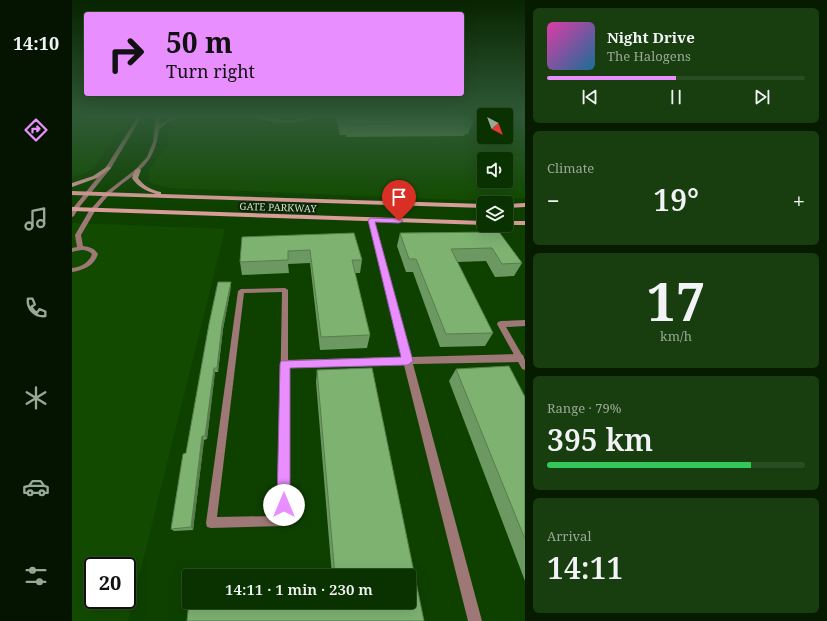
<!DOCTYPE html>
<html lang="en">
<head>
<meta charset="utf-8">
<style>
	:root { --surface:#0a3100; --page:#183d0f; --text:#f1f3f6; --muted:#99a999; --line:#2a4c22; --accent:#e98efe }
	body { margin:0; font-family:"Noto Serif",serif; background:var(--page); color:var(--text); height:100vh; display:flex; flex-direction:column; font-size:15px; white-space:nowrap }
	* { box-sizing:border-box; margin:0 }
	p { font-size:13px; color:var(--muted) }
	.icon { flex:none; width:22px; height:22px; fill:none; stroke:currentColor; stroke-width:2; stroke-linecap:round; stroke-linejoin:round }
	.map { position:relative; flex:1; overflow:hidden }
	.sheet { display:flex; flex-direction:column; gap:8px; padding:8px; background:#061b00; width:302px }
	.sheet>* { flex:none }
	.banner { position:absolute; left:12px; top:12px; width:380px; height:84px; border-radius:4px; box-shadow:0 4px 16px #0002,0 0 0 1px var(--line); background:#e98efe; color:#111; overflow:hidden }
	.needle { width:26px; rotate:139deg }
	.fabs { position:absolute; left:405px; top:108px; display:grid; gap:8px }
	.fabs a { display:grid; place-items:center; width:36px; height:36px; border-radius:4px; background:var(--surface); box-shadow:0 4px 16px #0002,0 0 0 1px var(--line); font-size:20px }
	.speed { position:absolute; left:12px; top:557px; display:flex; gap:8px; font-size:20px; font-weight:700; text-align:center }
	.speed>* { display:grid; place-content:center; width:52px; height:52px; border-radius:50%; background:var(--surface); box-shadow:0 4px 16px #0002,0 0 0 1px var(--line); line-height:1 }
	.speed .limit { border:2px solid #111; border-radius:6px; background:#fff; color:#111 }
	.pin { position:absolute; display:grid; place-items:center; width:34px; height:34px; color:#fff; margin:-41px -17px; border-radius:50% 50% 50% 0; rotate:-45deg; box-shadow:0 0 4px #0007 }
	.pin .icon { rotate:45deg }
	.me { position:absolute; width:44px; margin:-22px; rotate:0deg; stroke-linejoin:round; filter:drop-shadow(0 0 3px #0008) }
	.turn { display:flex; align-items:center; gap:14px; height:84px; padding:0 16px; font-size:18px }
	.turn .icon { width:52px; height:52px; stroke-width:2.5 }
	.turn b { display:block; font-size:28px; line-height:34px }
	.big { font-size:30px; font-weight:600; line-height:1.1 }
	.sheet .tile { flex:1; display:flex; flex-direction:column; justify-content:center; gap:6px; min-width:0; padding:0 14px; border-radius:6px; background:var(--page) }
	.sheet .dial { align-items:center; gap:0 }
	.dial b { font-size:52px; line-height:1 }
	.song { display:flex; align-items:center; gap:12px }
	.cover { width:48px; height:48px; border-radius:6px; background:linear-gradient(135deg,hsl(320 70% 55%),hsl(200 70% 35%)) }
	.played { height:4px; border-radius:2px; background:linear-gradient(90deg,var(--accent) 50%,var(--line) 50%) }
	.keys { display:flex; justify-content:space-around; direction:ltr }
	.heat { display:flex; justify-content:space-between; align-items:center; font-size:22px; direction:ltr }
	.charge { height:6px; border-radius:3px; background:linear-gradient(90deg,#34c759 79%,var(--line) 0) }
	.trip { position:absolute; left:110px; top:569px; width:234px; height:40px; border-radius:4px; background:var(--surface); box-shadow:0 4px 16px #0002,0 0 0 1px var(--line); font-weight:600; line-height:40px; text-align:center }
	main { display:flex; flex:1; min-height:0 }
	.tabs { display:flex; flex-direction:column; width:72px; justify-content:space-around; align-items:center; background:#041400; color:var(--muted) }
	.tabs .icon { width:28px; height:28px }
	.tabs .on { color:var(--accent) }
	.tabs b { font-size:18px; color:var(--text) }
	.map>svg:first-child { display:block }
</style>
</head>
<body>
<main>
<nav class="tabs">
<b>14:10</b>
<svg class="icon on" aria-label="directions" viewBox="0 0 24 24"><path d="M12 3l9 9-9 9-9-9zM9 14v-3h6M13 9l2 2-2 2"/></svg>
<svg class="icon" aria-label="music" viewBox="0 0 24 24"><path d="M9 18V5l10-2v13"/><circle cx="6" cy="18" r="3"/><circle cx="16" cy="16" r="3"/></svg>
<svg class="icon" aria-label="phone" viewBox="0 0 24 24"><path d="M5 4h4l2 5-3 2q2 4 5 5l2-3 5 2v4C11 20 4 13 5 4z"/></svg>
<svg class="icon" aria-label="climate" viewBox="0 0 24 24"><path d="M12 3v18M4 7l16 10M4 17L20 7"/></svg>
<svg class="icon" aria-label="car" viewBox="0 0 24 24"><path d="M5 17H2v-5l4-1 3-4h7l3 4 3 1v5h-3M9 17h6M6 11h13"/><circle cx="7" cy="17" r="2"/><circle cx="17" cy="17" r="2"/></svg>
<svg class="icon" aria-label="filters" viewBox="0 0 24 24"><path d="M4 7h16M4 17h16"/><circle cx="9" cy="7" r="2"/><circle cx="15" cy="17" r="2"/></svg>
</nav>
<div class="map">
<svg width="453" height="621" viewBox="0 0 453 621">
	<rect width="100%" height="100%" fill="#0e4100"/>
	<path fill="#124b00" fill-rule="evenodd" d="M 0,116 L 56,116 L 22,168 L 12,174 L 0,177 Z
		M 99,116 L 412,116 L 412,137 L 434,137 L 434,116 L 453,116 L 453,198 L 413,201 L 97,188 L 77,182 L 76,171 L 95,146 L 96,124 ZM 412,159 L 434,159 L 434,181 L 412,181 Z
		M 0,223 L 153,229 L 56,621 L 0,621 ZM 21,566 L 55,566 L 55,600 L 21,600 Z"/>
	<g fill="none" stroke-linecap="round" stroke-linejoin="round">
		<path fill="#9e7877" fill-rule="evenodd" d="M 181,116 C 194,116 206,121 220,120 C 228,120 236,116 245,116 C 227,126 200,124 181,116 Z
			M 3,207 L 6,209 L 2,216 L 0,217 L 0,210 Z
			M 20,209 L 23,211 L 9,235 L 11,246 C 18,247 22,248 26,254 C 22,266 12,270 0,272 L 0,268 C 9,267 17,263 20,254 C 14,248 7,250 0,252 L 0,248 L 5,247 L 3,235 L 17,211 Z
			M 213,288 L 216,290 L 216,521 L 215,525 L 211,526 L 139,528 L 135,527 L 134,523 L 166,291 L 169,289 ZM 210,292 L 206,516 L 145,517 L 172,293 Z
			M 453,320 L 453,326 L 434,327 L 453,360 L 453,370 L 450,369 L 425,324 L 426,322 L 429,321 Z"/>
		<path fill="#9e7877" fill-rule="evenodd" d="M 299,218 L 302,220 L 339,357 L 448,354 L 451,355 L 452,358 L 451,361 L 448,362 L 341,364 L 410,621 L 396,621 L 332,365 L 213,368 L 210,367 L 208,364 L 210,361 L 213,360 L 330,357 L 296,220 Z"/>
		<path fill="#9e7877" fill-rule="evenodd" d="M 66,116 L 70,116 L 39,168 L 5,210 L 1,210 L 1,208 L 34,167 Z
			M 84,116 L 88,116 L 87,125 L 103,116 L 109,116 L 96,122 L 87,129 C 82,170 62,171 36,196 C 31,201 27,207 22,212 L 18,212 L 18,210 L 33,193 L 64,169 L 75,157 L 81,142 Z"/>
		<path fill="#d99c9b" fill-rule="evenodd" d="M 36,166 L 39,168 L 38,169 L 25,178 L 0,187 L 0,183 L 21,176 Z
			M 66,168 L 69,170 L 66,178 C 72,186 79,190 89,192 L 89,194 L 412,204 L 412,208 L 0,195 L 0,191 L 84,194 C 74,191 66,187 60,178 L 63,170 Z
			M 453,203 L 453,207 L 434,208 L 434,204 Z
			M 0,207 L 412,221 L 412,225 L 0,211 Z
			M 434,221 L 453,221 L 453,225 L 434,225 Z"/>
	</g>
	<path fill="#6c9961" d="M 263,116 L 396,116 L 401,121 L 396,134 L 393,134 L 392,136 L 274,137 L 274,135 L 268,135 Z
		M 427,232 L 450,263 L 442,276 L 423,277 L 414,261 L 385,262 L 421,333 L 413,346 L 368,347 L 341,272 L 334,272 L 325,246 L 328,233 Z
		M 170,237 L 290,260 L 288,273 L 283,273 L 298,335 L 295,348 L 248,350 L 238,263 L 216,264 L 217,273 L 170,275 L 168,262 Z
		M 159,287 L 151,329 L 146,372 L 143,372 L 135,439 L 132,440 L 121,530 L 102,531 L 99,529 L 114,453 Z
		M 300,368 L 352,621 L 115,621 L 117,602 L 187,602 L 187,603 L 199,602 L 337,602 L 337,576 L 260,576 L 244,382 L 245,370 Z
		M 384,369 L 453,397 L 453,581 L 377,381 Z"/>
	<path fill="#587d4f" d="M 159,282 L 159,287 L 151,329 L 146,372 L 145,368 L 150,325 Z
		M 142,368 L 143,372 L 135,439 L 133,436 Z
		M 130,436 L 132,440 L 121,530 L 119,527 Z
		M 185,570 L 188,574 L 188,576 L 185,576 Z"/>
	<path fill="#7db271" stroke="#587d4f" d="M 267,116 L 396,116 L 401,121 L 395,121 L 397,123 L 275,124 L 275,122 L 269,122 Z
		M 427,232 L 450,263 L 430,264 L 420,248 L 379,249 L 421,333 L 374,334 L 344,259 L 337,259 L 328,233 Z
		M 282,233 L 290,260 L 280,260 L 298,335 L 249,337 L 238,250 L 216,251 L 216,260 L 168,262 L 170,237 Z
		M 146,282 L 159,282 L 150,325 L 145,368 L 142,368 L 133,436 L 130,436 L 119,527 L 99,529 L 111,454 L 114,453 L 137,324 Z
		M 437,366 L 453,397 L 453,539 L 384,369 Z
		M 300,368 L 352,621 L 115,621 L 117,602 L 184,602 L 184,603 L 199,602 L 337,602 L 337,576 L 263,576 L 245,370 Z
		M 185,570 L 185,576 L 121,576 L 121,573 Z"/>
	<linearGradient id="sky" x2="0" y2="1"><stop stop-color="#082400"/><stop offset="0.57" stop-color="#305a37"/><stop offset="1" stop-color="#305a37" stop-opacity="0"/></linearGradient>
	<rect width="453" height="203" fill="url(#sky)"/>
	<path fill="#e98efe" stroke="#975ca5" d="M 299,218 L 327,219 L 331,221 L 327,223 L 303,222 L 341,361 L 336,365 L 218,368 L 218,505 L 216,510 L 212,512 L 207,510 L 205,505 L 208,364 L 209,361 L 329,357 L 296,220 Z"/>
	<g text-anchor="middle" stroke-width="4" stroke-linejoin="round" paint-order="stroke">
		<g font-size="10" fill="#c5e0bf" stroke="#0e2309">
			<text transform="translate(206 207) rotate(2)" y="4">GATE PARKWAY</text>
		</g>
	</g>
</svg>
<div class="fabs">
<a><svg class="needle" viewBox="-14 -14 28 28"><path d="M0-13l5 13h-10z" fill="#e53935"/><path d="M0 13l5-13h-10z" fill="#99a999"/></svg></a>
<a><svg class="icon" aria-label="sound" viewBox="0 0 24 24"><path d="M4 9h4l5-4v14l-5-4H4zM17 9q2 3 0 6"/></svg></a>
<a><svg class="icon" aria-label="layers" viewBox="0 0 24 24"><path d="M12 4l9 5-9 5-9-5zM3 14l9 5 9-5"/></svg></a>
</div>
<div class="speed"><div class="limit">20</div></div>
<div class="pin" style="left:327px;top:221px;background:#d93025"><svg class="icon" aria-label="arrive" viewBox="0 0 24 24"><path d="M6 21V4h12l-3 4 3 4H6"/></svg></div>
<svg class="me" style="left:212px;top:505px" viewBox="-20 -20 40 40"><circle r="19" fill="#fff"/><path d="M0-13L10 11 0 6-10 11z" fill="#e98efe"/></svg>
<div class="trip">14:11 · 1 min · 230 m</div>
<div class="banner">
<div class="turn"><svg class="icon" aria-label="right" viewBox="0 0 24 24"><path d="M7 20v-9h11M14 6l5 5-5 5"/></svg><div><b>50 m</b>Turn right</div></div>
</div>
</div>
<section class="sheet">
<div class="tile">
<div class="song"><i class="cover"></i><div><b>Night Drive</b><p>The Halogens</p></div></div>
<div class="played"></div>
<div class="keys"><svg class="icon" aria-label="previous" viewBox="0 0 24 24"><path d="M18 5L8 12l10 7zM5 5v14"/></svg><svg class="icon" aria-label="pause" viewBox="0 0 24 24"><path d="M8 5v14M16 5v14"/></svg><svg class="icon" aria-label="next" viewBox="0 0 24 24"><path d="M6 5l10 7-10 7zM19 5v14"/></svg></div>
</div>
<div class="tile"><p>Climate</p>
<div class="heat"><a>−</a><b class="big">19°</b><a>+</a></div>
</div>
<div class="tile dial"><b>17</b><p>km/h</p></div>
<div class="tile"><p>Range · 79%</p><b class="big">395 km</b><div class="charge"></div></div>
<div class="tile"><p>Arrival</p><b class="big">14:11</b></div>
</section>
</main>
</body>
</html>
